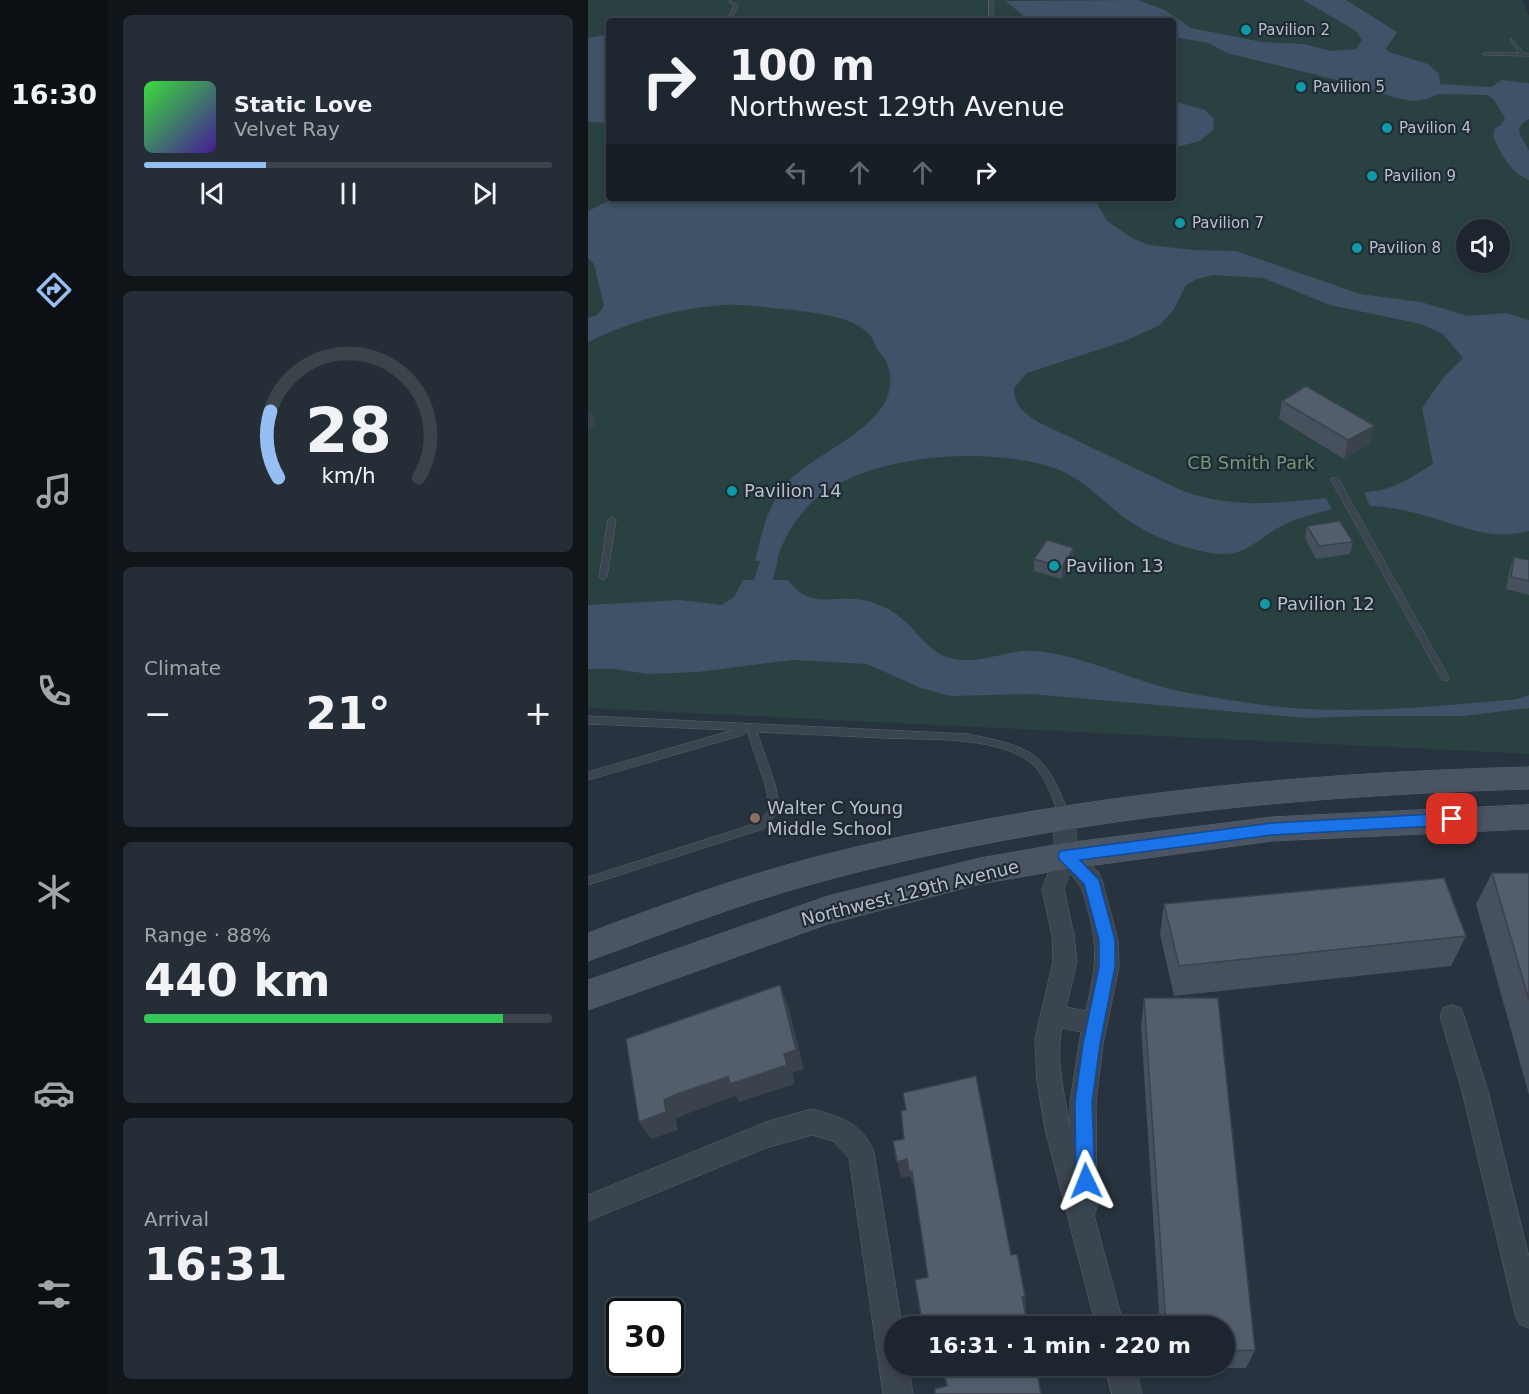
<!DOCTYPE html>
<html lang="en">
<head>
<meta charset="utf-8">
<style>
	:root { --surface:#1d262f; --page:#252e37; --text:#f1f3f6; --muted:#a0a5aa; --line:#3b434b; --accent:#95bef2 }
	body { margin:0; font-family:"DejaVu Sans",sans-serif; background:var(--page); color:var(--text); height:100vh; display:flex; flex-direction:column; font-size:22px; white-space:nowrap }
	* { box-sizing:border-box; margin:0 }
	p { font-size:20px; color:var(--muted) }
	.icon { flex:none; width:33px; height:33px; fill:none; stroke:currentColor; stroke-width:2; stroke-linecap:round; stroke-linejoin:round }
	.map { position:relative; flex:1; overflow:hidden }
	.side { display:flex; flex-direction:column; gap:15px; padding:15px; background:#10151a; width:480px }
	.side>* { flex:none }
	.top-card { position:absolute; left:18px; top:18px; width:570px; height:183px; border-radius:6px; box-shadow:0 3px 9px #0003,0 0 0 2px var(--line); background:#1d262f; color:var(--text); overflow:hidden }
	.buttons { position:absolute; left:868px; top:219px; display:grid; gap:12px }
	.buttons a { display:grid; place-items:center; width:54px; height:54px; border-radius:50%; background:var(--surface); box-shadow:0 3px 9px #0003,0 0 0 2px var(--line); font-size:30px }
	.speed { position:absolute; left:18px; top:1298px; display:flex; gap:12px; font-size:30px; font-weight:700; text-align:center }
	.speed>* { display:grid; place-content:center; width:78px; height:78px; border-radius:50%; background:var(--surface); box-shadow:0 3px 9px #0003,0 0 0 2px var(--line); line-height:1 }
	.speed .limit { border:3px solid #111; border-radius:9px; background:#fff; color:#111 }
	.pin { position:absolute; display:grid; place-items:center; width:51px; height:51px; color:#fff; margin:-26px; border-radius:12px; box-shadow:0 3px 9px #0006 }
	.me { position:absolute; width:66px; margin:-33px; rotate:358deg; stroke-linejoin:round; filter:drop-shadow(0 0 4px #0008) }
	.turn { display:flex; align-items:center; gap:21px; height:126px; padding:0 24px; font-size:27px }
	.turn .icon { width:78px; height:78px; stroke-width:2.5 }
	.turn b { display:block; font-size:42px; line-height:51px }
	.lanes { display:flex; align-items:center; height:57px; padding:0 24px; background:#0003; justify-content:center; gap:30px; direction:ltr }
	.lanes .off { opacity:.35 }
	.big { font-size:45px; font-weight:700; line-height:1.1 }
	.side .card { flex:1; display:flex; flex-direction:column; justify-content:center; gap:9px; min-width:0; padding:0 21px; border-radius:9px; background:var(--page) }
	.side .dial { align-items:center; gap:0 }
	.dial svg { height:156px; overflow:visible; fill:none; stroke:var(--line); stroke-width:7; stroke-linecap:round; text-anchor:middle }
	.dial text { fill:var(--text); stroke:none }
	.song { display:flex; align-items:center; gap:18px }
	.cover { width:72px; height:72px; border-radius:9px; background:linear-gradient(135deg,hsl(120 70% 55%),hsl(260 70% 35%)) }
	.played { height:6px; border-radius:3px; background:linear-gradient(90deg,var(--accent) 30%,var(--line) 30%) }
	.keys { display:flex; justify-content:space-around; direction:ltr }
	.heat { display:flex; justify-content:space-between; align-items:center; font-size:33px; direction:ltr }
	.charge { height:9px; border-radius:4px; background:linear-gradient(90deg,#34c759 88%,var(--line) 0) }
	.trip { position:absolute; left:296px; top:1316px; width:351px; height:60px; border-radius:30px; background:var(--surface); box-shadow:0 3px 9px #0003,0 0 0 2px var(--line); font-weight:700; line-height:60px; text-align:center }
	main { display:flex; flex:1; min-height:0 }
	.tabs { display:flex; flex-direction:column; width:108px; justify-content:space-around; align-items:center; background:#0c0f13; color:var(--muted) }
	.tabs .icon { width:42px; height:42px }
	.tabs .active { color:var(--accent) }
	.tabs b { font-size:27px; color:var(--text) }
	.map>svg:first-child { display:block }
</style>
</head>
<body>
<main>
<nav class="tabs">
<b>16:30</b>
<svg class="icon active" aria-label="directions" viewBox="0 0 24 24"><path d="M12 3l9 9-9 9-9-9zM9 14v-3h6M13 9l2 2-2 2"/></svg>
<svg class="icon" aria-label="music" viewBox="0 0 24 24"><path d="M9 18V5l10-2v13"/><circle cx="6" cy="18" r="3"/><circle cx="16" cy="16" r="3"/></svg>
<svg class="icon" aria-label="phone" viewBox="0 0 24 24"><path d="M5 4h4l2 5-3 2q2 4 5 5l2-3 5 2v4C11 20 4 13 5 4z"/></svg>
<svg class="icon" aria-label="climate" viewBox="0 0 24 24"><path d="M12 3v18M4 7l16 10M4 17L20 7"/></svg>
<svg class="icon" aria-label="car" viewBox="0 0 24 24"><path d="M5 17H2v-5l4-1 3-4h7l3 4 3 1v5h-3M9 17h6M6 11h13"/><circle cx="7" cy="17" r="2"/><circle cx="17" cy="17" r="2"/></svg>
<svg class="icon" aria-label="filters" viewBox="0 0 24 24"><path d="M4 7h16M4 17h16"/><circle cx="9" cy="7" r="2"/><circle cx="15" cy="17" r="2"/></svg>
</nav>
<section class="side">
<div class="card">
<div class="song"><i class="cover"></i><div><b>Static Love</b><p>Velvet Ray</p></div></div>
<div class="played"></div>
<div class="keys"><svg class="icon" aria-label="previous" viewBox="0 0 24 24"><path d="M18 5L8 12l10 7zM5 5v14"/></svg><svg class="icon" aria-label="pause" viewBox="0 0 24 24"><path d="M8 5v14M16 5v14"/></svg><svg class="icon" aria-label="next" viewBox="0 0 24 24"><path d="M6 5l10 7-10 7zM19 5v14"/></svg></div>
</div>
<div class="card dial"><svg viewBox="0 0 100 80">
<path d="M14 69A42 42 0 1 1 86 69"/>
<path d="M14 69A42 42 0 0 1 10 35" stroke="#95bef2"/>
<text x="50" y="56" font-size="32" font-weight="700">28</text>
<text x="50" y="72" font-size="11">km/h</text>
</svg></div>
<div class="card"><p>Climate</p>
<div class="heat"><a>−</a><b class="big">21°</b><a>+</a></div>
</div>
<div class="card"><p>Range · 88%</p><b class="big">440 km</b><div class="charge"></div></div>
<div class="card"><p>Arrival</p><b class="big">16:31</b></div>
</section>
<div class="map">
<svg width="941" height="1394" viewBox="0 0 941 1394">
	<rect width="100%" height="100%" fill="#27333f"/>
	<path fill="#2a4141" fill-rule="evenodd" d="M 0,0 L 934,0 L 941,16 L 941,754 L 0,708 ZM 21,21 L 585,21 L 585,198 L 21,198 ZM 879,230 L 912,230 L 912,262 L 879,262 Z"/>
	<path fill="#3f5267" d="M 550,0 L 577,10 L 603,28 L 674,42 L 716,44 L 743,51 L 768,49 L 774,40 L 768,31 L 715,0 L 758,0 L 809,32 L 798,49 L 801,52 L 840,64 L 851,74 L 852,84 L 903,87 L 914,80 L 941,83 L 941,119 C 921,130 937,139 941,151 C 941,158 941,172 941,180 C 923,173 912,153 905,136 L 907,128 L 913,125 L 917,118 L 906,100 L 899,95 L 850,94 L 839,99 L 825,101 L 808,98 L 773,86 L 639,53 L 621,43 L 585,37 L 585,21 L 429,21 L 435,15 L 417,1 Z
		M 21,34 L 21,123 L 0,122 L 0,38 Z
		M 585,101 L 617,110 L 626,119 L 625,130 L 612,141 L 585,148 Z
		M 27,198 L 506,198 L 519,221 L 544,238 L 561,245 L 606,250 L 648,251 L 772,294 L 833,302 L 880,316 L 918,313 L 941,320 L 941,531 C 906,541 875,527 842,517 C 822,511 803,507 782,506 L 776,492 C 803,492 822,478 845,464 L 834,408 L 855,378 L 875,358 L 855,334 L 833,324 L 742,305 L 675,278 L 626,275 L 609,279 L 598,285 L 586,309 L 572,325 L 537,341 L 439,373 L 426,388 C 426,406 437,414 452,423 L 595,491 C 648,509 684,503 738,498 L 744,509 C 725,514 705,519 688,529 C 664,544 655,558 623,553 C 589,547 554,533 528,511 C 508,495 493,478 469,469 C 404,446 292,453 235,493 C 213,509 197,534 189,559 L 167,561 C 174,532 179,505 200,482 C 229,449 324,421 298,361 C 296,357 292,354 290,350 C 287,345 285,338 281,334 C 264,316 228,313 204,310 C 182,308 158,304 136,305 C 90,308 40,322 0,342 L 0,318 L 9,315 L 16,306 L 6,264 L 0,258 L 0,211 Z
		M 155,580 L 200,580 C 222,610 244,595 274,600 C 279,600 286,603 291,605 C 325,617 334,651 362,658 C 390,666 419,649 447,651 C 497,655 550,684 600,693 C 640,700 681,707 721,709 C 790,713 861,705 929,699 L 941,695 L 941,708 L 876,716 L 779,716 L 718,718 L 443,694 L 362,696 L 333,688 L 279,664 L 204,660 L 110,672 L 61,674 L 25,669 L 0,669 L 0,605 L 92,600 L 134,605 L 146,597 Z"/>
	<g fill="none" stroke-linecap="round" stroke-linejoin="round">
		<path fill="#3f5267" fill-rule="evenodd" d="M 181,554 L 188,555 L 190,560 L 183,585 L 176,587 L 169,585 L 166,580 L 174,555 Z"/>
		<defs>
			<path id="lane" d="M 401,0 L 405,0 L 405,21 L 401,21 Z
				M 143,1 L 150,6 L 142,21 L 138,21 L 146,6 L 141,2 Z
				M 924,39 L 936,53 L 941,54 L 941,56 L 896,55 L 894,54 L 896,53 L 931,53 L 922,40 Z
				M 744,478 L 750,478 L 751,480 L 861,678 L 860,680 L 854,680 L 743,480 Z
				M 24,517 L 28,520 L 19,577 L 15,580 L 11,577 L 20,520 Z
				M 0,716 L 380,734 C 444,747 459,752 481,816 L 479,819 L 476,820 L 473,819 C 463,798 459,774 439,760 C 404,736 338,740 297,738 C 254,736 211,734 169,732 L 187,784 L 192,810 L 175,829 L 0,885 L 0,877 L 169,823 L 182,809 L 177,784 L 159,731 L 155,735 L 0,780 L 0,772 L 145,730 L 0,724 Z"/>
			<path id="street" d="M 476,807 L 483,810 L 487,816 L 489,852 L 511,873 L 514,880 L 530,940 L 531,967 L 515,1044 L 508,1102 L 509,1207 L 506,1215 L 536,1326 L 508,1326 L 457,1129 L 449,1082 L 447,1039 L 465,962 L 464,935 L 454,889 L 467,856 L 465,816 L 469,810 ZM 482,874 C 494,885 496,895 500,910 C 511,953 507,968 498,1011 L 478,1007 L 489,962 L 486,935 L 476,889 ZM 474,1028 L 493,1032 L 482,1102 L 482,1127 C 477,1096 467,1059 474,1028 Z
				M 864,1005 L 873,1008 L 876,1016 L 900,1091 L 941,1257 L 941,1328 L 931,1324 L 927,1314 L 874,1091 L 852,1016 L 855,1008 Z
				M 224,1109 C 252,1117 274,1122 286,1152 L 314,1326 L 306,1326 L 306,1365 L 320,1365 L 325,1394 L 295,1394 L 261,1158 L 245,1141 L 224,1135 L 178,1148 L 0,1221 L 0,1195 L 178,1122 Z
				M 517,1365 L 547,1365 L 554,1394 L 524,1394 Z"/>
			<path id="secondary" d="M 941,767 L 941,789 C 699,796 458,820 224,884 C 148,905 74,934 0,961 L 0,933 C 74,905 148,878 224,858 C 459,797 699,773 941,767 Z
				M 941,805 L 941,829 L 684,841 L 478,869 L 392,884 L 240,924 L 0,1010 L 0,980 L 240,896 L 392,858 L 478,843 L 684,817 Z"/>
		</defs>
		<use href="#lane" stroke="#59636d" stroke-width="1"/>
		<use href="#street" stroke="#59636d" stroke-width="1"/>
		<use href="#secondary" stroke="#59636d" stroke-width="1"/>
		<use href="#lane" fill="#3b454f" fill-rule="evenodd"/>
		<use href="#street" fill="#3b454f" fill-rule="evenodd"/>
		<use href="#secondary" fill="#4a5462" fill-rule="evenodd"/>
	</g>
	<path fill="#47515e" d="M 694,401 L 782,444 L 756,459 L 691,419 Z
		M 719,526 L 765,542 L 762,554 L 728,559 L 717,538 Z
		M 926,557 L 941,560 L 941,595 L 918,589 L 922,569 Z
		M 446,559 L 486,560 L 474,579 L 446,571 Z
		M 904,873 L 941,873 L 941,1095 L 888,904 Z
		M 576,904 L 878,936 L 863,966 L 586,996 L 572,934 Z
		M 556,998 L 667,1350 L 658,1368 L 575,1368 L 574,1365 L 636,1365 L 636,1326 L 572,1326 L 553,1026 Z"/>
	<path fill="#3a424c" d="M 4,412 L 8,424 L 0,432 L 0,416 Z
		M 787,426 L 782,444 L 756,459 L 760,440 Z
		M 486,548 L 486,560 L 474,579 L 474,567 Z
		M 192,985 L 200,1005 L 216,1069 L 204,1073 L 207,1084 L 151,1102 L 148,1096 L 101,1113 L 88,1119 L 90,1130 L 63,1139 L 51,1122 L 76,1100 L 89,1094 L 196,1054 Z
		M 319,1159 L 324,1171 L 328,1187 L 326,1188 L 322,1176 L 313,1178 L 309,1162 Z
		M 437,1296 L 438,1309 L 435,1310 L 434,1297 Z
		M 343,1365 L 357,1365 L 357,1366 L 344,1369 Z"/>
	<path fill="#535e6d" stroke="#3a424c" stroke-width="1.5" d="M 718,386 L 787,426 L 760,440 L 694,401 Z
		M 752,521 L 765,542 L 731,546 L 719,526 Z
		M 459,540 L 486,548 L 474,567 L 446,559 Z
		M 926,557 L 941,560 L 941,581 L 923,577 Z
		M 904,873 L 941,873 L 941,1000 Z
		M 856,878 L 878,936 L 591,966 L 576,904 Z
		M 192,985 L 208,1050 L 196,1054 L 199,1065 L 142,1084 L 140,1077 L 89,1094 L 76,1100 L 78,1112 L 51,1122 L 38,1039 Z
		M 556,998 L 630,998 L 667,1350 L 636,1351 L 636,1326 L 578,1326 Z
		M 388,1076 L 423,1255 L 429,1254 L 437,1296 L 434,1297 L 440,1326 L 335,1326 L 327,1280 L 340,1277 L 324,1171 L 321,1172 L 319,1159 L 309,1162 L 305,1141 L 316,1139 L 313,1111 L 318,1110 L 315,1093 Z
		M 355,1365 L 448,1365 L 453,1394 L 347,1394 L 347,1389 L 359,1386 Z"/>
	<path fill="#1a73e8" stroke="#114b97" stroke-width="1.5" d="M 864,813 L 869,815 L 871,819 L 869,823 L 864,825 L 684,835 L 492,860 L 511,880 L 527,940 L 527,967 L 512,1044 L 504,1102 L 507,1181 L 504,1188 L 498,1190 L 491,1188 L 488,1181 L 487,1102 L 495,1044 L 511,967 L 511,940 L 496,884 L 472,860 L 470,856 L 472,851 L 684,823 Z"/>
	<g fill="#0f9aa8" stroke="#202a35" stroke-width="2">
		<circle cx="658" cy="30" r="6"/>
		<circle cx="713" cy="87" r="6"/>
		<circle cx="799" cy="128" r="6"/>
		<circle cx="784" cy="176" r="6"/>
		<circle cx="592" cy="223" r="6"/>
		<circle cx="769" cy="248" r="6"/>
		<circle cx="144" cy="491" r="6"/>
		<circle cx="466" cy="566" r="6"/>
		<circle cx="677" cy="604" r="6"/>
	</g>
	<circle fill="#8d6e63" stroke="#202a35" stroke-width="2" cx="167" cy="818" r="6"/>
	<g text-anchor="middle" stroke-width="4.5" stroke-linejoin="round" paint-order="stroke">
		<g font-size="15" fill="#b8c0ca" stroke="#202a35" text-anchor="start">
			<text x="670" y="35">Pavilion 2</text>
			<text x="725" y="92">Pavilion 5</text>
			<text x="811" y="133">Pavilion 4</text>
			<text x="796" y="181">Pavilion 9</text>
			<text x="604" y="228">Pavilion 7</text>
			<text x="781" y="253">Pavilion 8</text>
		</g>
		<g font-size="18" fill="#719977" stroke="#202a35">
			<text x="663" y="469">CB Smith Park</text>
		</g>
		<g font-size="18" fill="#b8c0ca" stroke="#202a35" text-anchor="start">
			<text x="156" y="497">Pavilion 14</text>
			<text x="478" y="572">Pavilion 13</text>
			<text x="689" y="610">Pavilion 12</text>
			<text x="179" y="814">Walter C Young<tspan x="179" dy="21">Middle School</tspan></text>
		</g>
		<g font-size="18" fill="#b8c0ca" stroke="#202a35">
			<text transform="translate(322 893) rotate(-14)" y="6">Northwest 129th Avenue</text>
		</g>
	</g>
</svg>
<div class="buttons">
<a><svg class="icon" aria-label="sound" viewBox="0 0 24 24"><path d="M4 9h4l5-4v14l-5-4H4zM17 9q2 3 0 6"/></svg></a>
</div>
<div class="speed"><div class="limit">30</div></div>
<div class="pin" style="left:864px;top:819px;background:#d93025"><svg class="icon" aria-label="arrive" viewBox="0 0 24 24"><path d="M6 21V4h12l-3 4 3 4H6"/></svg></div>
<svg class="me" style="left:498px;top:1181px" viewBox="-20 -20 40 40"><path d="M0-17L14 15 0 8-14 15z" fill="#1a73e8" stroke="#fff" stroke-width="4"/></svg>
<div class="trip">16:31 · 1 min · 220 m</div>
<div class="top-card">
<div class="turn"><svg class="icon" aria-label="right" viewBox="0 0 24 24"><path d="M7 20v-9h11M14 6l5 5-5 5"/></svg><div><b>100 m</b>Northwest 129th Avenue</div></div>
<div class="lanes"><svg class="icon off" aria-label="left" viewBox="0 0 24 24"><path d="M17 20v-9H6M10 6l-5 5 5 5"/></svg><svg class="icon off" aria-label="ahead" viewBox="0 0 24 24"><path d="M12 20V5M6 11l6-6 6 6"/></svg><svg class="icon off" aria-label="ahead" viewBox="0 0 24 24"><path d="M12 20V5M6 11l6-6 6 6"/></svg><svg class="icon" aria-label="right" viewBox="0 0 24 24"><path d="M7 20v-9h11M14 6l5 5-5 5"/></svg></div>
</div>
</div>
</main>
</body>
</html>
